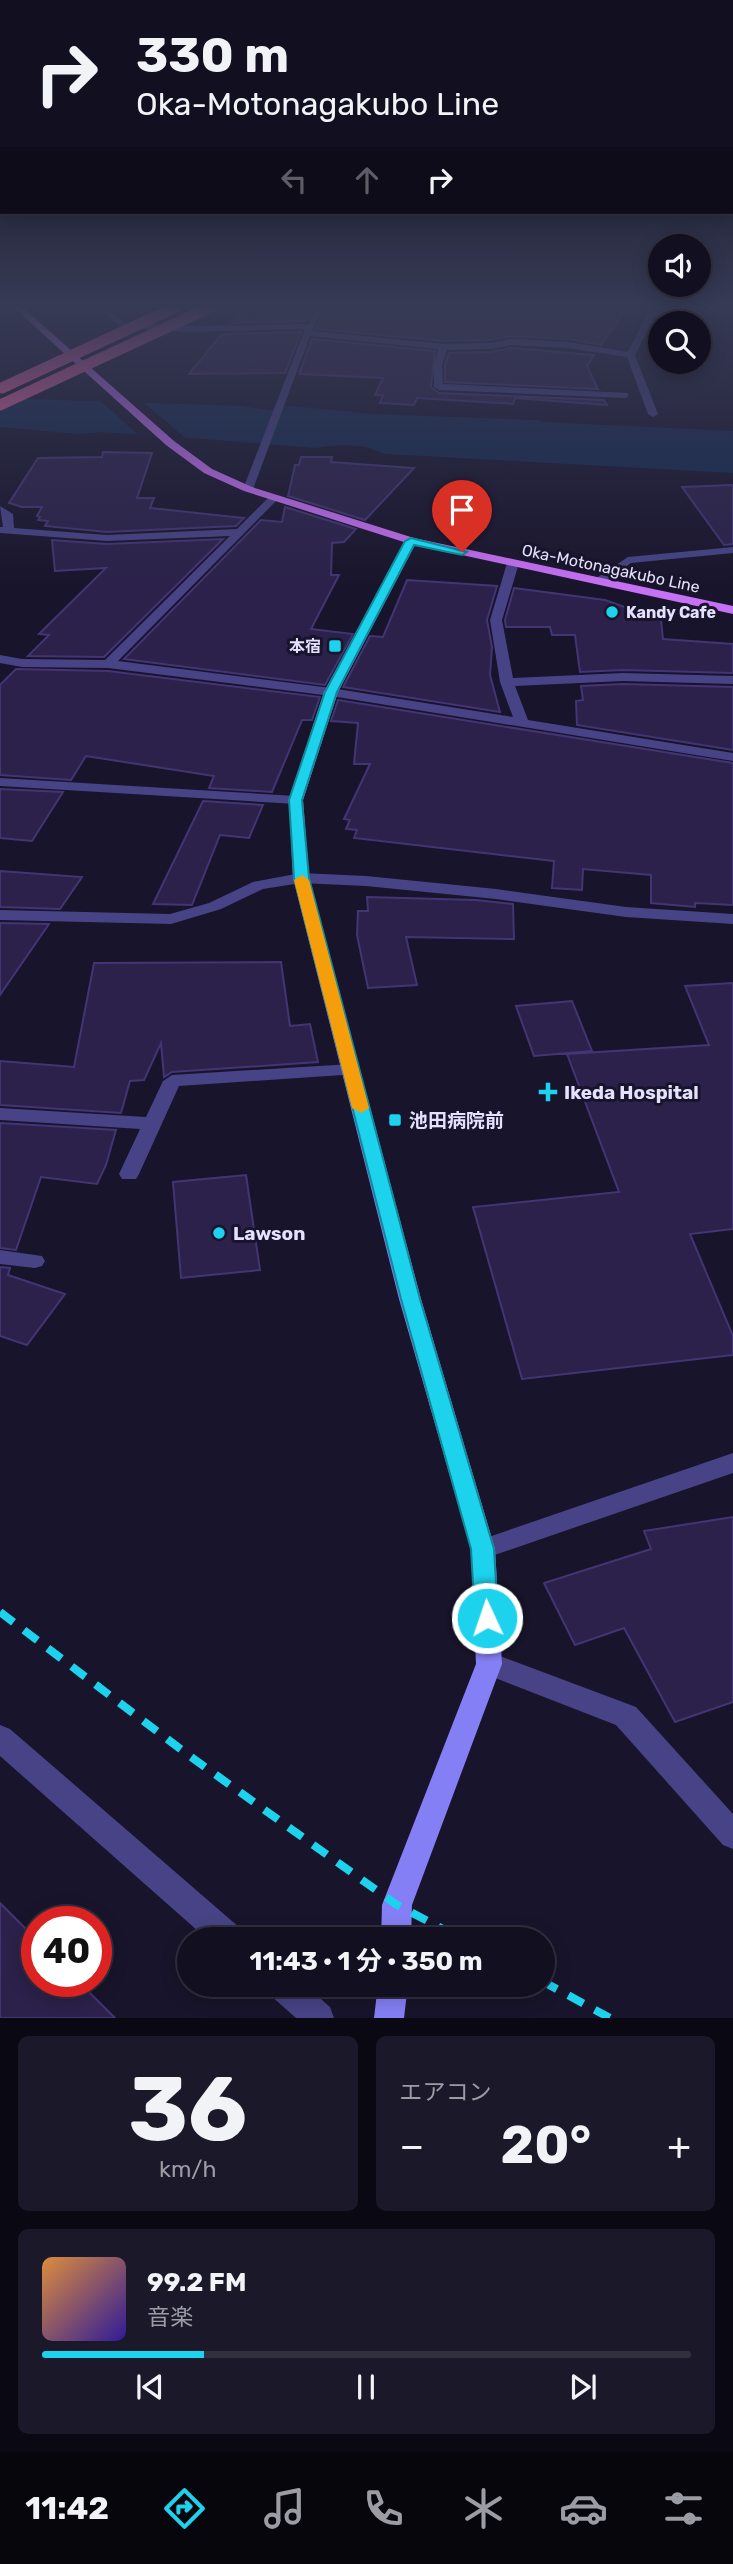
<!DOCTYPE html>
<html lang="ja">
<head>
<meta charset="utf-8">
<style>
	:root { --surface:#120f20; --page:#1b1829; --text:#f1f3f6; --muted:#9c9ca5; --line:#312f3e; --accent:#1cd2ed }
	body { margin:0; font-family:Rubik,"Noto Sans JP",sans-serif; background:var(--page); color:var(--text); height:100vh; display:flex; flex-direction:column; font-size:26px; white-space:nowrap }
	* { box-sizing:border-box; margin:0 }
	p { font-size:23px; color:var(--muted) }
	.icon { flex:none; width:38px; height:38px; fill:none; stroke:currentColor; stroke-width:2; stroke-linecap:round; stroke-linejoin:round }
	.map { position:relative; height:2018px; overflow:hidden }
	.details { display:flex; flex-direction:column; gap:18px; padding:18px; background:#0a0812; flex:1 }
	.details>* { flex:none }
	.banner { position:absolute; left:0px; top:0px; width:733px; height:214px; box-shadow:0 4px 18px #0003,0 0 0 2px var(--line); background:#120f20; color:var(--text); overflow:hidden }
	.tools { position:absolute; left:648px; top:234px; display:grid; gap:14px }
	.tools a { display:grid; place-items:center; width:63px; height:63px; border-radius:50%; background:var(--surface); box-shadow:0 4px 18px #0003,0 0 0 2px var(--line); font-size:35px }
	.speed { position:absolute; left:21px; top:1906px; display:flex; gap:14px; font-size:35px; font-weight:700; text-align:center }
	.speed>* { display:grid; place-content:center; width:91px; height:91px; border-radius:50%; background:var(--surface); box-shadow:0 4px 18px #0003,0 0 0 2px var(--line); line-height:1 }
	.speed .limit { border:10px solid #d22; background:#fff; color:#111 }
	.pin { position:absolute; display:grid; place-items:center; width:60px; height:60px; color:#fff; margin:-72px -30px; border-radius:50% 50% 50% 0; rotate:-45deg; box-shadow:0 0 7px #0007 }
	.pin .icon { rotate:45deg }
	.me { position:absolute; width:77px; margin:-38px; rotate:357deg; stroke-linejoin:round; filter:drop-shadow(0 0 5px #0008) }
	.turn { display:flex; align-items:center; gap:24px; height:147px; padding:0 21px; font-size:32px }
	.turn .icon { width:91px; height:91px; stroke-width:2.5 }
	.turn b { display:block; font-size:49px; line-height:60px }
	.lanes { display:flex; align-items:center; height:66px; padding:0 21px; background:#0003; justify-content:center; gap:35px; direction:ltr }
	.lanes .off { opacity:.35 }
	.big { font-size:52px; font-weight:700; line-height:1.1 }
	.details .widget { flex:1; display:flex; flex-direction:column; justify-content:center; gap:10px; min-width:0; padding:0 24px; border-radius:10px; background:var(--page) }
	.details .dial { align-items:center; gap:0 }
	.dial b { font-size:91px; line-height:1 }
	.song { display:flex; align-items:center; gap:21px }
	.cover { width:84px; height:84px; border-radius:10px; background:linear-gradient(135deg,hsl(30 70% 55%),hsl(250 70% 35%)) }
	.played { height:7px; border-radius:4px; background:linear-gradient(90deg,var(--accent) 25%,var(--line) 25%) }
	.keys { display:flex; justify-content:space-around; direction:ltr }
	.heat { display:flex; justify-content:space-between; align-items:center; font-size:38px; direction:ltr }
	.details .tiles { flex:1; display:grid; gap:18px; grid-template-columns:1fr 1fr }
	.widget:last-child { grid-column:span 2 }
	.trip { position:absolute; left:177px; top:1927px; width:378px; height:70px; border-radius:35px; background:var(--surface); box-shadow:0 4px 18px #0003,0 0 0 2px var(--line); font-weight:700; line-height:70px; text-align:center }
	.menu { display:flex; height:112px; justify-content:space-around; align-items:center; background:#07060d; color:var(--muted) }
	.menu .icon { width:49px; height:49px }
	.menu .active { color:var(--accent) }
	.menu b { font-size:32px; color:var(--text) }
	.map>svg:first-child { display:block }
</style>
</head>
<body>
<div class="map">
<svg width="733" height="2018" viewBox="0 0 733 2018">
	<rect width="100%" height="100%" fill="#18142b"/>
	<path fill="#14294e" d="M 0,398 L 242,406 L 268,410 L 292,406 L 374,414 L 536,420 L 544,422 L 733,431 L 733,473 L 387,454 C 379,453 373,449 366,447 C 350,444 330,445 315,448 L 192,438 L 101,432 L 78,434 L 0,427 Z"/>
	<path fill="#18142b" d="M 98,399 L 141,400 L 189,441 L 142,438 Z"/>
	<path fill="#2b214a" stroke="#433574" stroke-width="2" d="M 245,307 L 314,307 L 306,321 L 231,323 Z
		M 328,307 L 506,308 L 627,307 L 601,345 L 568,339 L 511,336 L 491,340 L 443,341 L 316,329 Z
		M 301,332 L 285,373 L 189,374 L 222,334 Z
		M 312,339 L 435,351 L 431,387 L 439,393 L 604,400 L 607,405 L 515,398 L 513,404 L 417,398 L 414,405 L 380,403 L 383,395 L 375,395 L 383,378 L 299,374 Z
		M 511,348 L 594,355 L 587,366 L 598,389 L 445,382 L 445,365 L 449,353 L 491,352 Z
		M 103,452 L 152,453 L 137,498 L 154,498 L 150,508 L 244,518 L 236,526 L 107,532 L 45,526 L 48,521 L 38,520 L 40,517 L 37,516 L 42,507 L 22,507 L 9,503 L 38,458 L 102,457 Z
		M 301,457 L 332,457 L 331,462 L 414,468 L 365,520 L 288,496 L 295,465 L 299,465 Z
		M 733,485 L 733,544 L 724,545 L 682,487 Z
		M 285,507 L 356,529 L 344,542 L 332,543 L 331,575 L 339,575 L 311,629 L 353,634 L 325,685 L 124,659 L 261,520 L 282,522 Z
		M 223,539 L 104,657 L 28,656 L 49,635 L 39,634 L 106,568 L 55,571 L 52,540 L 107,544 Z
		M 407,580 L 497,586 L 487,620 L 492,647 L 490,675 L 500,712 L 343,687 L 370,636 L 383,637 Z
		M 514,588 L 605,600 L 661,620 L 663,639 L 733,644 L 733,673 L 623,670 L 580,672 L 575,635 L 552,635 L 550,627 L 506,627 L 505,620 Z
		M 16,669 L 108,671 L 320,697 L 312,720 L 302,720 L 272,792 L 209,788 L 214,776 L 86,756 L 71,780 L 0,775 L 0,685 Z
		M 623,684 L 733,687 L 733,750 L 577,725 L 576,701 L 583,700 L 581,686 Z
		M 338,700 L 733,763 L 733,905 L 695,903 L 695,907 L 651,903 L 651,875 L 583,869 L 582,890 L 552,888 L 554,861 L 354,838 L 357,830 L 346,829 L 350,820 L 344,819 L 370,764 L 354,764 L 358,723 L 331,721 Z
		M 0,789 L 63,792 L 32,841 L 0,838 Z
		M 203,801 L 263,805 L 249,838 L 220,835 L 192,905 L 153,904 Z
		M 0,871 L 82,877 L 60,909 L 0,907 Z
		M 367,897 L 476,900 L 513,904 L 514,939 L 406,937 L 417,985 L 368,988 L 357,935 L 358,911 L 368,911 Z
		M 0,923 L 49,924 L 0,995 Z
		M 281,962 L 290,1026 L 310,1024 L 318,1062 L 172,1072 L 164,1077 L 161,1043 L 144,1080 L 130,1081 L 121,1113 L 0,1105 L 0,1061 L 74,1067 L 94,963 Z
		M 733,983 L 733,1229 L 690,1234 L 733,1336 L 733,1355 L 522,1379 L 473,1207 L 619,1192 L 567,1054 L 709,1045 L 685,986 Z
		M 572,1001 L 592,1051 L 534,1056 L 516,1006 Z
		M 0,1123 L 116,1130 L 106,1165 L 97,1184 L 41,1177 L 16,1250 L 0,1248 Z
		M 246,1175 L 260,1270 L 181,1278 L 173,1182 Z
		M 0,1267 L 10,1268 L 8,1275 L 65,1294 L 27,1345 L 0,1336 Z
		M 733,1517 L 733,1702 L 675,1722 L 624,1628 L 575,1645 L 544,1583 L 651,1549 L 644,1531 Z
		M 0,1903 L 37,1940 L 37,1981 L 78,1981 L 115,2018 L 0,2018 Z"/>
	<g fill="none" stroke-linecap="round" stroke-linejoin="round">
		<path fill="#474386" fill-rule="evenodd" d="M 94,307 L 103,307 L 126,323 L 190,326 L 308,324 L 317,307 L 325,307 L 312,331 L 443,344 L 491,343 L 511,339 L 568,342 L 628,352 L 651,307 L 659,307 L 635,355 L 658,414 L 653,417 L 648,414 L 627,357 L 568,348 L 511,345 L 491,349 L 447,350 L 442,365 L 443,384 L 628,393 L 628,397 L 625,398 L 439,390 L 434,387 L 434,365 L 438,349 L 310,336 L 253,489 L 248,492 L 243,489 L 305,329 L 190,332 L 124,328 Z
			M 269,497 L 278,499 L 118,661 L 331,688 L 513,717 L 500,682 L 490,620 L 507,563 L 513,560 L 519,563 L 502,620 L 513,678 L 623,673 L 733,676 L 733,684 L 623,681 L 515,686 L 528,720 L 733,753 L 733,761 L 331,696 L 108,668 L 22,667 L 0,663 L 0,655 L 22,659 L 105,660 L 230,536 L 107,541 L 0,533 L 0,527 L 3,527 L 0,506 L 13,514 L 14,528 L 107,535 L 237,529 Z
			M 733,547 L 733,553 L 631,563 L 602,584 L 592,581 L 628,557 Z
			M 0,778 L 296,796 L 303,800 L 296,804 L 0,786 Z
			M 301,873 L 366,876 L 496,889 L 626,907 L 733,914 L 733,924 L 626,917 L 496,899 L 366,886 L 301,883 L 263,889 L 221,909 L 171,924 L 0,920 L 0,910 L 170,914 L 209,903 L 253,882 Z
			M 351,1064 L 357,1066 L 360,1070 L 357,1074 L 179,1086 L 139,1174 L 136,1179 L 122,1179 L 119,1174 L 140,1129 L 0,1120 L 0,1108 L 146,1117 L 163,1081 L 172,1075 Z
			M 0,1250 L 42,1256 L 45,1261 L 42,1266 L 35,1268 L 0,1264 Z
			M 733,1453 L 733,1473 L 483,1559 L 474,1556 L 471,1549 L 474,1542 Z
			M 489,1652 L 636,1707 L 733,1814 L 733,1849 L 723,1845 L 616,1725 L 480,1672 L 476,1664 L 480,1656 Z
			M 0,1725 L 10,1729 L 240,1928 L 244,1939 L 207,1939 L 0,1756 Z
			M 266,1984 L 304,1984 L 330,2007 L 334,2018 L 296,2018 L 270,1995 Z"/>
		<path fill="#857ff5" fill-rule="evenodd" d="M 407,539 L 417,541 L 338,692 L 303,800 L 309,878 L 421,1299 L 495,1549 L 502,1664 L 412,1905 L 411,1939 L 381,1939 L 382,1905 L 476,1664 L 471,1549 L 399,1299 L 293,878 L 289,800 L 324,692 Z
			M 378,1984 L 408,1984 L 404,2018 L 374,2018 Z"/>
		<path fill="#c670f4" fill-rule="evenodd" d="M 13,307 L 22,307 L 174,441 L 212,469 L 252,487 L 414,538 L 733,606 L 733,614 L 407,543 L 244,491 L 204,473 L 166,445 Z"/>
		<path stroke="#1cd2ed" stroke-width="8" stroke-dasharray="17 13" stroke-linecap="butt" d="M 0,1612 L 191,1757 L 397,1905 L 462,1939
			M 542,1981 L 610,2018"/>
		<path stroke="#f365a5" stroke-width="11" d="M 2,388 L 176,307
			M 0,405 L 211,307"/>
	</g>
	<linearGradient id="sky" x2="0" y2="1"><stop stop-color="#0d0b18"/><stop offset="0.52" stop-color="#373a55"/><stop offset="1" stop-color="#373a55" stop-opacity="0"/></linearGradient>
	<rect width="733" height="589" fill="url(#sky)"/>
	<path fill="#1cd2ed" stroke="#12889a" stroke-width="2" d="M 411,538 L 467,552 L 462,555 L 414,545 L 337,692 L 302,800 L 309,878 L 420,1299 L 494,1549 L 498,1618 L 495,1625 L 487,1628 L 478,1625 L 475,1618 L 471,1549 L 401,1299 L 294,878 L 289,800 L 325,692 L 405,541 Z"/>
	<path fill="#f59e0b" d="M 302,875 L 309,880 L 369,1108 L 361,1113 L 352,1108 L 294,880 Z"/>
	<g fill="#1cd2ed" stroke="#18142b" stroke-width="2.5">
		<circle cx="612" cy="612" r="7"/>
		<rect x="328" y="639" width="14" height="14" rx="3.5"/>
		<path d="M544.5 1081.5h7v7h7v7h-7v7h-7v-7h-7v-7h7z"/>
		<rect x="388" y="1113" width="14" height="14" rx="3.5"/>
		<circle cx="219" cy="1233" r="7"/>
	</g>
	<g text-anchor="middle" stroke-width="6" stroke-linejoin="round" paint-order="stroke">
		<g font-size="16" fill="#e4e0fd" stroke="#18142b">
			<text transform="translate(611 568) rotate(12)" y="6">Oka-Motonagakubo Line</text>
		</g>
		<g font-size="16" font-weight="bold" fill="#e4e0fd" stroke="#18142b" text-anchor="start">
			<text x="626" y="618">Kandy Cafe</text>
			<text x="321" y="652" text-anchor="end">本宿</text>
		</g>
		<g font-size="19" font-weight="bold" fill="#e4e0fd" stroke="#18142b" text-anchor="start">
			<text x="564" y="1099">Ikeda Hospital</text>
			<text x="409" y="1127">池田病院前</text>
			<text x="233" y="1240">Lawson</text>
		</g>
	</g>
</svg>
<div class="tools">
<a><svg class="icon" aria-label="sound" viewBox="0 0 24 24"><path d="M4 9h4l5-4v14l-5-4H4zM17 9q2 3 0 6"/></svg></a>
<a><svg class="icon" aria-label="search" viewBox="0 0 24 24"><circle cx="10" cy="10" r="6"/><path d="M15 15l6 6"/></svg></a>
</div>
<div class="speed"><div class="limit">40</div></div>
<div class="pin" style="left:462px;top:552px;background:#d93025"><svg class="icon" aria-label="arrive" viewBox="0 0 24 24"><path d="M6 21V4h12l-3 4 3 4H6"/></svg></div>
<svg class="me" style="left:487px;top:1618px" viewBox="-20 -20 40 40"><circle r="17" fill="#1cd2ed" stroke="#fff" stroke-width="3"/><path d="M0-11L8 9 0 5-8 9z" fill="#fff"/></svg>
<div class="trip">11:43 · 1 分 · 350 m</div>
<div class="banner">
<div class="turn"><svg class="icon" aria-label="right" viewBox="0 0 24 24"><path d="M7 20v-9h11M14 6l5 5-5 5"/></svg><div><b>330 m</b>Oka-Motonagakubo Line</div></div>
<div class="lanes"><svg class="icon off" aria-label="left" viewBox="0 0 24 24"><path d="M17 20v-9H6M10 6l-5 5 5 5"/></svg><svg class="icon off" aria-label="ahead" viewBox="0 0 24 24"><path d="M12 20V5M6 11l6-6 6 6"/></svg><svg class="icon" aria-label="right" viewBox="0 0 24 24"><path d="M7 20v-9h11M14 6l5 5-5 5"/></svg></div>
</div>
</div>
<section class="details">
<div class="tiles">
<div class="widget dial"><b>36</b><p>km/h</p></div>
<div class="widget"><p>エアコン</p>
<div class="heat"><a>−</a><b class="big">20°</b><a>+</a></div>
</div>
<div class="widget">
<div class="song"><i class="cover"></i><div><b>99.2 FM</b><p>音楽</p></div></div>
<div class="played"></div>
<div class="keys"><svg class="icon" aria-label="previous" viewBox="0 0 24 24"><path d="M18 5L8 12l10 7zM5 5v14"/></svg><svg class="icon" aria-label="pause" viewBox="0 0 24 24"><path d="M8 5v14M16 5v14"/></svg><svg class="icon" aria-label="next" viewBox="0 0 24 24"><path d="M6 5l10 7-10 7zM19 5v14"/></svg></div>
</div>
</div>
</section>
<nav class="menu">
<b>11:42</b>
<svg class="icon active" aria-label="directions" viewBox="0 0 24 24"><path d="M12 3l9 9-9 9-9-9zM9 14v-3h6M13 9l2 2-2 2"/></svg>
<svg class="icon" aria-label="music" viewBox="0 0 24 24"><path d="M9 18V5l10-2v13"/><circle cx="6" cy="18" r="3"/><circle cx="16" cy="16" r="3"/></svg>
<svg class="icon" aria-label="phone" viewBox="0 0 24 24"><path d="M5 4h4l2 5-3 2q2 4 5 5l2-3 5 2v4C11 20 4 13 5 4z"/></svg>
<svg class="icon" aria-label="climate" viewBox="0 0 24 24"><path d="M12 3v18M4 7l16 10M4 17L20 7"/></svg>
<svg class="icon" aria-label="car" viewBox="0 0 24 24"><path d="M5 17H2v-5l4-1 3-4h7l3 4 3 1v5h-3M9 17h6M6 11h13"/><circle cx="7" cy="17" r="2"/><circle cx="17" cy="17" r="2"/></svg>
<svg class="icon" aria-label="filters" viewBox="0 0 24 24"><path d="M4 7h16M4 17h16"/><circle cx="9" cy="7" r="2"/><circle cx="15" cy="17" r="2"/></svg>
</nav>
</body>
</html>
